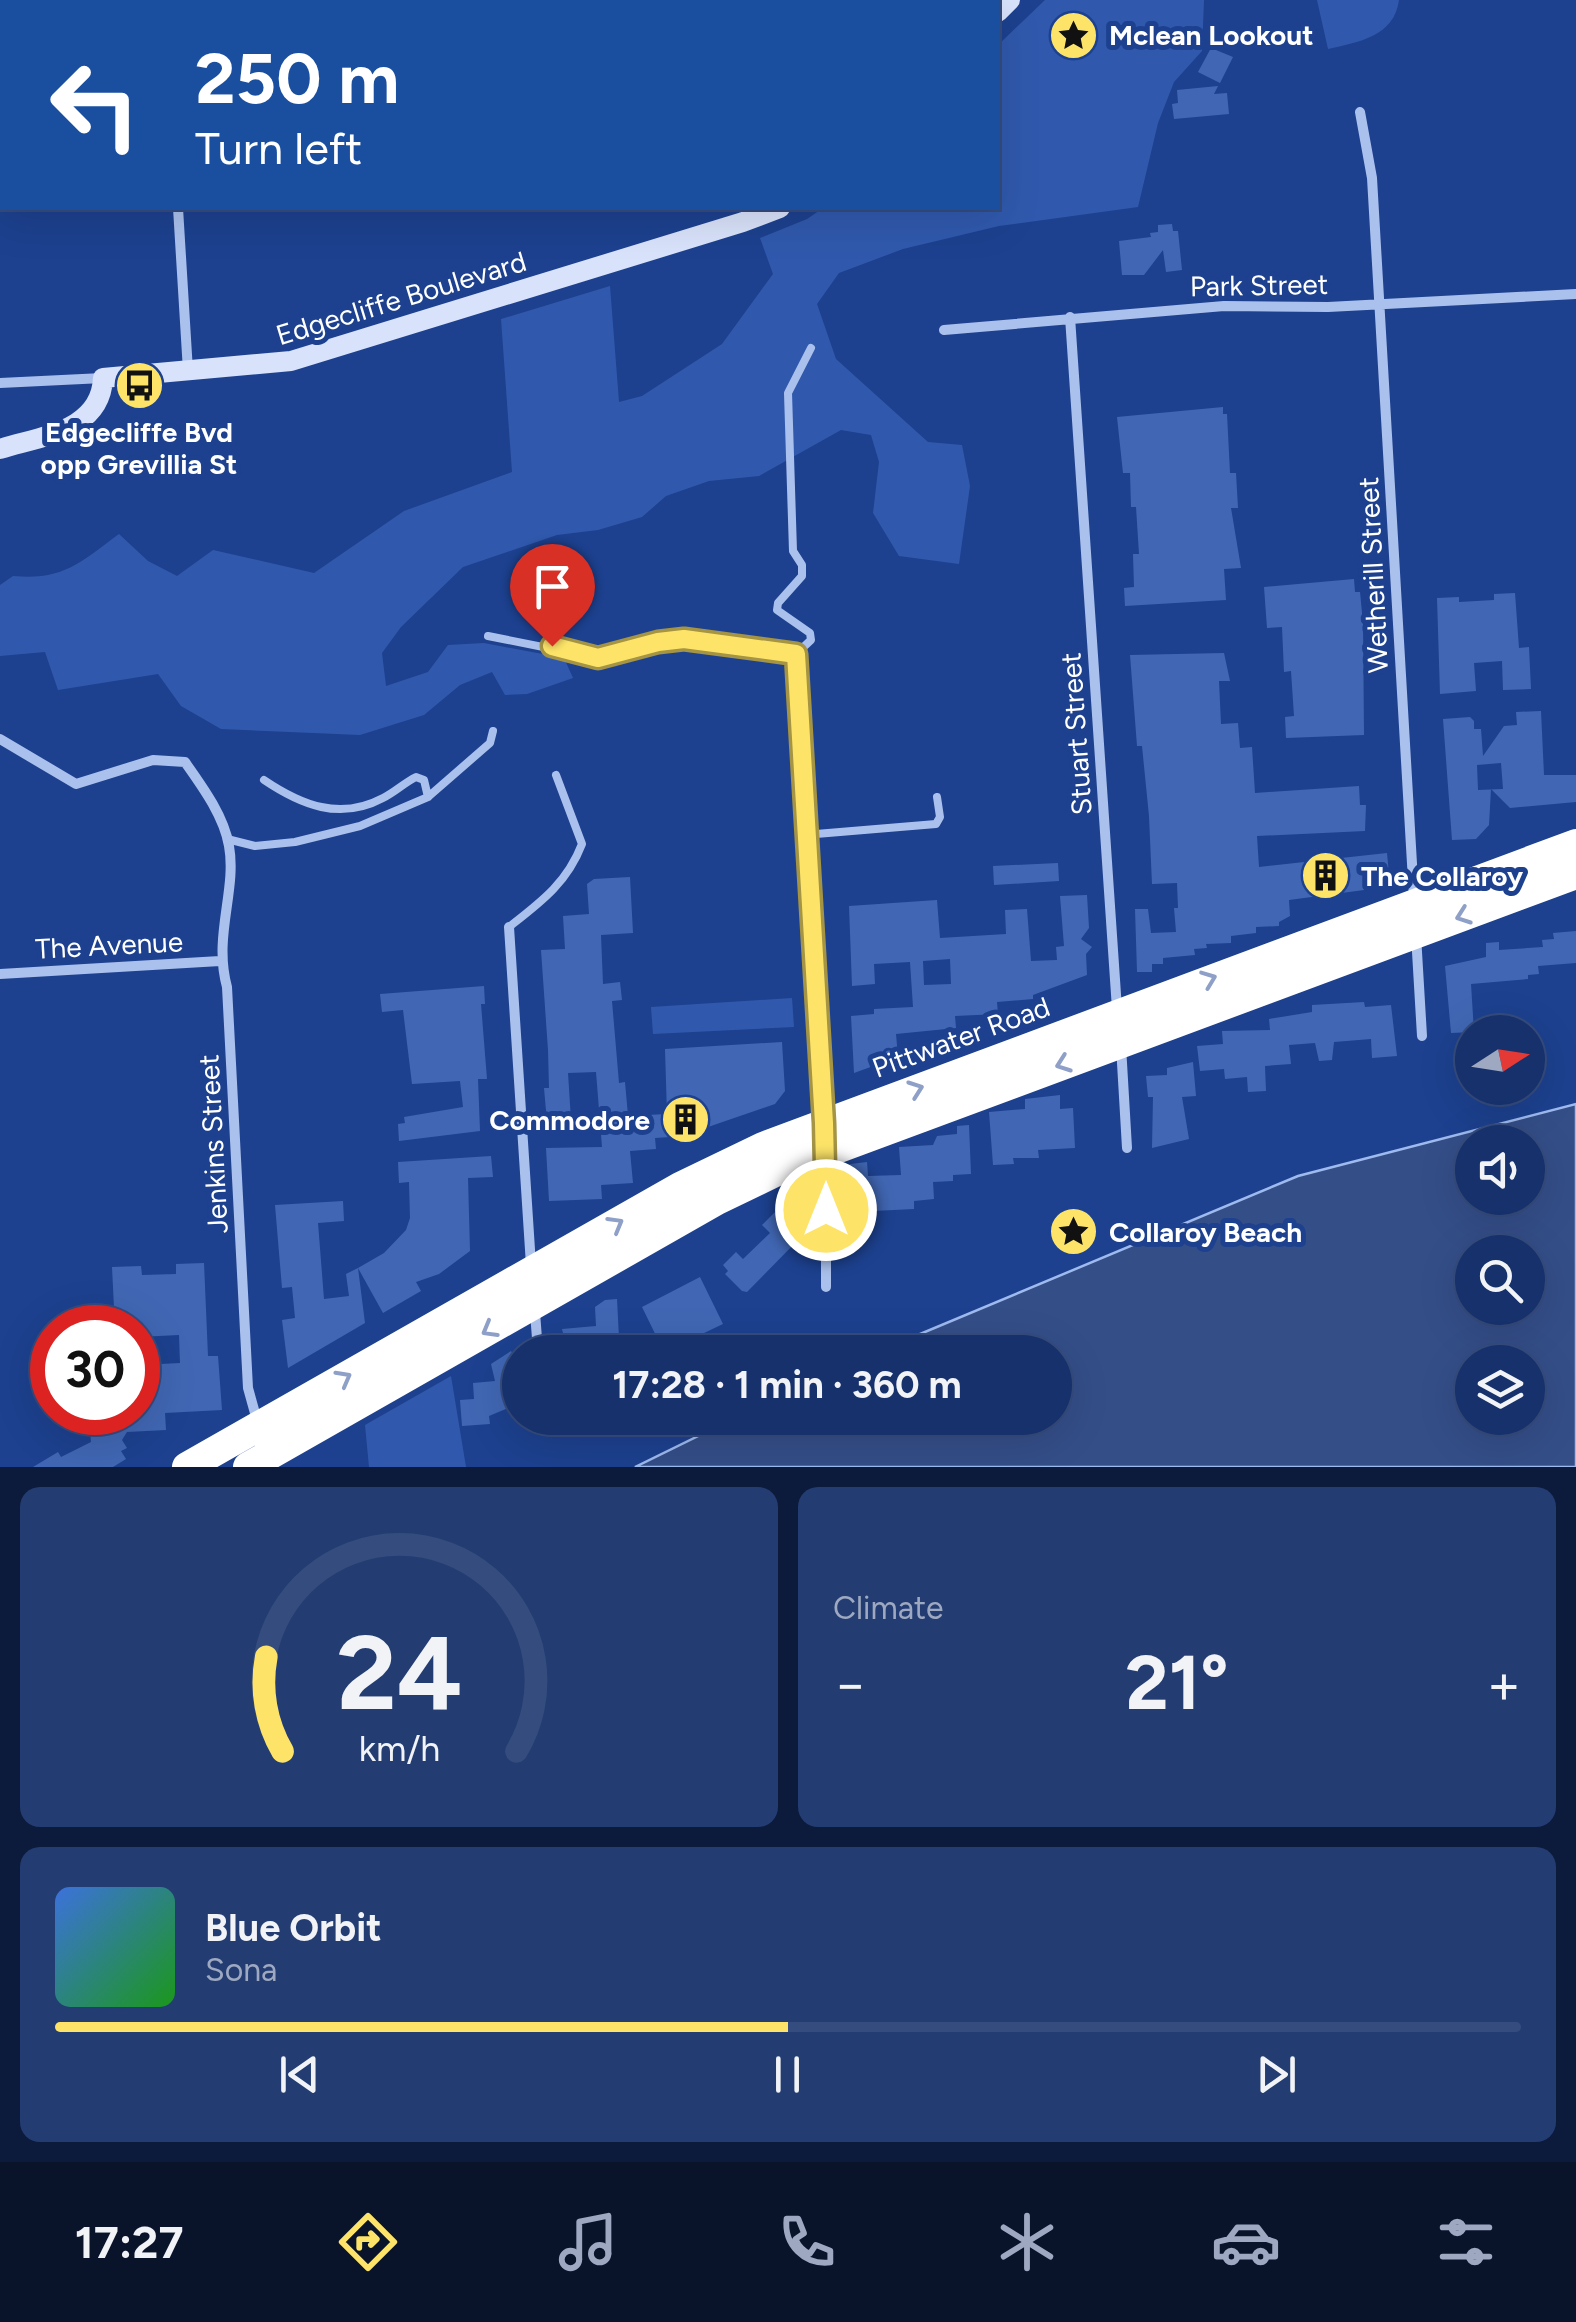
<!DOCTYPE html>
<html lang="en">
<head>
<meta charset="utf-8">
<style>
	:root { --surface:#16316b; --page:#233d73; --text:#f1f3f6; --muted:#9ea9c1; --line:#354c7e; --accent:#fde469 }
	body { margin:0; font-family:Figtree,sans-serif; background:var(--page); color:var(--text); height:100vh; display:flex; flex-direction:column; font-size:38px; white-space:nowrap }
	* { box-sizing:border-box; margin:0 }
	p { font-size:32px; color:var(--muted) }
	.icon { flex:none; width:55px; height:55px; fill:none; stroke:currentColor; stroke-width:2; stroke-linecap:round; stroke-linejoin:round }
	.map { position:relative; height:1467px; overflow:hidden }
	.panel { display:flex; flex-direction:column; gap:20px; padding:20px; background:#0c1b3b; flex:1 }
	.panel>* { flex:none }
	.hud { position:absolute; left:0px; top:0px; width:1000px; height:210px; box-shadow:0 10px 40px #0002,0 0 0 2px var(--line); background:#1a4fa0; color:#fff; overflow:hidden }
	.needle { width:65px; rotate:78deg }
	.buttons { position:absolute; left:1455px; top:1015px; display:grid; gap:20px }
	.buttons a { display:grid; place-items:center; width:90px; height:90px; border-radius:50%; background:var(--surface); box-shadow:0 10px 40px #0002,0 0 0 2px var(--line); font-size:50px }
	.speed { position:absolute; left:30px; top:1305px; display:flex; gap:20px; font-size:50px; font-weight:700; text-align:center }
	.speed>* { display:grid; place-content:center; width:130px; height:130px; border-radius:50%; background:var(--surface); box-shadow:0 10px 40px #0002,0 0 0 2px var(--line); line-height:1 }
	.speed .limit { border:15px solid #d22; background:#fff; color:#111 }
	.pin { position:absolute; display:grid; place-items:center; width:85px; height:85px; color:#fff; margin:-102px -42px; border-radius:50% 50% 50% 0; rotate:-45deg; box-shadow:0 0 10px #0007 }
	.pin .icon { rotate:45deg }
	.me { position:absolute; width:110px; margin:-55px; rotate:0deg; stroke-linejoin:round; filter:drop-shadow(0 0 8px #0008) }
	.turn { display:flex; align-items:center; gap:35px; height:210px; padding:0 30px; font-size:45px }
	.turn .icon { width:130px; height:130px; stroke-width:2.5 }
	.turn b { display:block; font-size:70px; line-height:85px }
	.big { font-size:75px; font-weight:700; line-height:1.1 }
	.panel .card { flex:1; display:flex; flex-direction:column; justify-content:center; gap:15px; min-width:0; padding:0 35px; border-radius:20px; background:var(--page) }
	.panel .dial { align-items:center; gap:0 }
	.dial svg { height:260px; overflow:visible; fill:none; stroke:var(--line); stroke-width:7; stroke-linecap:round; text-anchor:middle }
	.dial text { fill:var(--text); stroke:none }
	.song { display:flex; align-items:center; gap:30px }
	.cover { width:120px; height:120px; border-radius:15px; background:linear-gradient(135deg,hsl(220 70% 55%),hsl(120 70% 35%)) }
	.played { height:10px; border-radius:5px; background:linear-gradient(90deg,var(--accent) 50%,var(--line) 50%) }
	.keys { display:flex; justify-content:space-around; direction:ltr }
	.heat { display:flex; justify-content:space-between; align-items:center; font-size:55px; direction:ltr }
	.panel .tiles { flex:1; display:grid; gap:20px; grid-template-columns:1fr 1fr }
	.card:last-child { grid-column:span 2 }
	.trip { position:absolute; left:502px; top:1335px; width:570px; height:100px; border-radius:50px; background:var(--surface); box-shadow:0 10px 40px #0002,0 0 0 2px var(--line); font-weight:700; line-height:100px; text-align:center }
	.tabs { display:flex; height:160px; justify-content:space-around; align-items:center; background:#09142b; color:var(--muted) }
	.tabs .icon { width:70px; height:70px }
	.tabs .on { color:var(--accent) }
	.tabs b { font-size:45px; color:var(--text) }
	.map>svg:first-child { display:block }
</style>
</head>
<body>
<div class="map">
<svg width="1576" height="1467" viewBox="0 0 1576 1467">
	<rect width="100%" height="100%" fill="#1d418f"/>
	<path fill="#3059ad" d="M 1045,0 L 1204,0 L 1202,51 L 1174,82 L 1158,123 L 1138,207 L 999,226 L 903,249 L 839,273 L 817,304 L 836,359 L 928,442 L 962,445 L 970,486 L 959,564 L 899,556 L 873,513 L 879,462 L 871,435 L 841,430 L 759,476 L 709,481 L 666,496 L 642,517 L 598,530 L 557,535 L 463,567 L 401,627 L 382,653 L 386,686 L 428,672 L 448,645 L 484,643 L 564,658 L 573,678 L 527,694 L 505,695 L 492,672 L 460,685 L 424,715 L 360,735 L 221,729 L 181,706 L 158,674 L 58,690 L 45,652 L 0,656 L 0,585 L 13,576 C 63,581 81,562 119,534 L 148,561 L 177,576 L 213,550 L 314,573 L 404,511 L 512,472 L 501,319 L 610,286 L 619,402 L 642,396 L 722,344 L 773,274 L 760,238 L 807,219 L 823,208 L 998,208 L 998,45 Z
		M 1317,0 L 1399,0 C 1394,37 1358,42 1328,49 Z
		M 792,998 L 794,1027 L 653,1034 L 651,1007 Z
		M 451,1376 L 466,1467 L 369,1467 L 365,1425 Z"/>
	<path fill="#344e88" stroke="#9ebaef" stroke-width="2.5" fill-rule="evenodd" d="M 1576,1104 L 1576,1467 L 635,1467 L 735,1418 L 1055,1418 L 1055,1352 L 877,1352 L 1298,1176 ZM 1472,1142 L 1528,1142 L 1528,1198 L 1472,1198 ZM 1472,1252 L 1528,1252 L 1528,1308 L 1472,1308 ZM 1472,1362 L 1528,1362 L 1528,1418 L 1472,1418 Z"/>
	<path fill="#4167b4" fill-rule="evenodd" d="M 1211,48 L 1233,57 L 1220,83 L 1198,72 Z
		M 1218,86 L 1214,94 L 1227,93 L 1229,114 L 1174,119 L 1172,104 L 1178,103 L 1177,90 Z
		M 1172,224 L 1173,231 L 1178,231 L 1182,270 L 1166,272 L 1163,250 L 1144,275 L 1122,275 L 1119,241 L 1151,237 L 1150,233 L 1158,232 L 1158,225 Z
		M 1223,407 L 1223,414 L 1227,414 L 1230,473 L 1236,473 L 1238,508 L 1231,508 L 1241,568 L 1224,569 L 1226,600 L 1125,606 L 1124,588 L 1134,587 L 1133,554 L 1139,554 L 1136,507 L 1131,507 L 1130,473 L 1123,473 L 1117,417 Z
		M 1354,579 L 1355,592 L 1360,592 L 1363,623 L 1364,735 L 1286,738 L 1285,717 L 1294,716 L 1291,671 L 1284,672 L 1282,627 L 1267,628 L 1264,587 Z
		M 1515,593 L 1519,648 L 1529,647 L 1531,689 L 1503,690 L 1502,661 L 1474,663 L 1476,691 L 1440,694 L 1437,598 L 1459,597 L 1459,602 L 1494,600 L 1494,594 Z
		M 1224,653 L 1230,681 L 1219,681 L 1221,724 L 1238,723 L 1240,748 L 1252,747 L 1255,793 L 1359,786 L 1360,805 L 1366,805 L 1365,831 L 1257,836 L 1259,867 L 1387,853 L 1389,874 L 1378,875 L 1379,888 L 1289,900 L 1290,916 L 1279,922 L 1279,926 L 1256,927 L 1256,933 L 1231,936 L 1231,943 L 1206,944 L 1207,948 L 1194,949 L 1195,955 L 1163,958 L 1163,964 L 1152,964 L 1152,972 L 1137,972 L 1135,909 L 1148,909 L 1151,933 L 1176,932 L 1174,908 L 1178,908 L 1177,883 L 1152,884 L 1149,816 L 1142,746 L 1137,746 L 1130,655 Z
		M 1541,711 L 1544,775 L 1576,775 L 1576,802 L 1510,808 L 1491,789 L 1489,825 L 1476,839 L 1452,840 L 1443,719 L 1470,717 L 1474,721 L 1474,729 L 1481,729 L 1483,756 L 1504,726 L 1517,725 L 1516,712 ZM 1501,763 L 1503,789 L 1478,790 L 1477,765 Z
		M 1058,863 L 1059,881 L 994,885 L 993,866 Z
		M 630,877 L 633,933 L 601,935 L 603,984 L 620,982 L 622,1000 L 612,1001 L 619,1083 L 625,1082 L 628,1116 L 667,1114 L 665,1049 L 782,1042 L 785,1091 L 775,1104 L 708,1127 L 686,1128 L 687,1136 L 655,1138 L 656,1149 L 630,1151 L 633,1183 L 601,1185 L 602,1199 L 549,1201 L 546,1148 L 602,1147 L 596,1072 L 568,1073 L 571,1120 L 547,1122 L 544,1088 L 549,1088 L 548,1050 L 541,950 L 565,949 L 563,916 L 589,914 L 587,884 L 594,879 Z
		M 1087,895 L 1089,928 L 1081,939 L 1092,947 L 1086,954 L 1087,975 L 1033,995 L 1033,999 L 997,1002 L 998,1014 L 955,1016 L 956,1028 L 896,1034 L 898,1057 L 854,1073 L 851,1016 L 874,1014 L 874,1009 L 913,1007 L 910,962 L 874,964 L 875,984 L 852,986 L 849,906 L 937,900 L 940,938 L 1006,934 L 1005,910 L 1027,909 L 1031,961 L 1057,960 L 1056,947 L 1064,946 L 1060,896 ZM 950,959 L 951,984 L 924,985 L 923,961 Z
		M 1576,931 L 1576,963 L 1538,966 L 1539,974 L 1528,975 L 1528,979 L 1471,984 L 1474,1032 L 1451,1033 L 1445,966 L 1486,957 L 1486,943 L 1499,942 L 1499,950 L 1543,947 L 1542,940 L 1554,939 L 1553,933 Z
		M 484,986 L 485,1004 L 481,1004 L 487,1079 L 478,1079 L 480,1131 L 399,1141 L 398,1124 L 405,1123 L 404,1117 L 463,1107 L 460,1081 L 412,1084 L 403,1010 L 382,1012 L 380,994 Z
		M 1364,1002 L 1365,1007 L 1391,1005 L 1397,1056 L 1372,1058 L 1371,1039 L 1334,1042 L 1332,1060 L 1319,1061 L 1315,1043 L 1289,1045 L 1291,1064 L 1265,1066 L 1266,1091 L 1248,1092 L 1247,1077 L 1225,1079 L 1224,1069 L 1200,1071 L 1197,1046 L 1223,1044 L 1222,1031 L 1270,1030 L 1269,1019 L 1312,1012 L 1312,1005 Z
		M 1193,1062 L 1196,1096 L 1182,1097 L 1189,1139 L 1152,1148 L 1153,1097 L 1148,1097 L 1146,1076 L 1167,1075 L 1167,1068 Z
		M 1060,1095 L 1060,1109 L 1073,1108 L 1075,1148 L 1038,1150 L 1039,1158 L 1013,1158 L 1014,1164 L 993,1165 L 989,1112 L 1025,1109 L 1025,1099 Z
		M 969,1125 L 971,1174 L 953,1175 L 953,1181 L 933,1182 L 934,1199 L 914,1201 L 914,1209 L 853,1212 L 850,1164 L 867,1162 L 868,1176 L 901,1175 L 899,1147 L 933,1145 L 937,1136 L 957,1134 L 957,1126 Z
		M 491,1156 L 493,1177 L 468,1178 L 470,1251 L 439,1274 L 416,1282 L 421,1291 L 383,1313 L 358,1268 L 384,1253 L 406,1230 L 410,1218 L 409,1182 L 399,1183 L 398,1162 Z
		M 343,1201 L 344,1221 L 318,1223 L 324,1299 L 349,1296 L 346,1274 L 358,1268 L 365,1323 L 288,1368 L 282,1320 L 295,1318 L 292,1287 L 282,1288 L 275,1205 Z
		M 776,1211 L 803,1235 L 747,1292 L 742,1291 L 725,1274 L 728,1271 L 723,1265 L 736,1252 L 743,1259 L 770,1233 L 762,1225 Z
		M 204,1263 L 208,1356 L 218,1356 L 222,1410 L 165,1413 L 166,1430 L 127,1432 L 122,1440 L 127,1448 L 121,1451 L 126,1459 L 113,1467 L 33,1467 L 58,1452 L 61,1457 L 91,1442 L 88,1412 L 145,1412 L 142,1365 L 180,1363 L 179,1335 L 138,1337 L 138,1328 L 115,1328 L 112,1267 L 141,1266 L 142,1275 L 176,1274 L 176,1264 Z
		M 700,1277 L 723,1324 L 664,1352 L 642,1307 Z
		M 617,1299 L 619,1338 L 592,1340 L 593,1350 L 557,1352 L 555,1334 L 563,1333 L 562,1329 L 596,1326 L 595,1307 L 605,1300 Z
		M 511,1351 L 519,1364 L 515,1367 L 520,1381 L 513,1385 L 520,1403 L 489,1416 L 490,1424 L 462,1426 L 460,1400 L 474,1399 L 473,1383 L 495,1381 L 491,1364 Z"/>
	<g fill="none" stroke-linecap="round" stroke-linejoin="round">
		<path stroke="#abc1ed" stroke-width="8" d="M 488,636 L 598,658 L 658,641 L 684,639 L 796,654 L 811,640 L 810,633 L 777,610 L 778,603 L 802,576 L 802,565 L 793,551 L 788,393 L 811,348
			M 264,780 C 301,805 340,821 383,798 C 395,792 404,783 416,777 L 424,780 L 428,797
			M 804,835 L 936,824 L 940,817 L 937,797
			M 227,839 L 255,846 L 295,842 L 360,826 L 428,797 L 490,743 L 493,731
			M 509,927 C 541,902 567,883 582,844 L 556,775"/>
		<path stroke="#abc1ed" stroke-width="10" d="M 165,0 L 165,2
			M 753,0 L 754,2
			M 1360,112 L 1372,178 L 1414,898
			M 0,158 L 2,157
			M 178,208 L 188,371
			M 1070,317 L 1117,1009
			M 944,330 L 1224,306 L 1328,307 L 1576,294
			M 0,383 L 103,378
			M 796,654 L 824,1122
			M 0,739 L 76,784 L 153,760 L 185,762 C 202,786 224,816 229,846 C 237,890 213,936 227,987 L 248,1388 L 258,1424
			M 509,927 L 531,1265
			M 1416,935 L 1422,1036
			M 0,974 L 220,961
			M 1121,1046 L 1127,1148
			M 826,1159 L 826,1287
			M 535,1312 L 538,1352"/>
		<path stroke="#d8e2fa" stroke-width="20" d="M 998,12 L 1010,0
			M 0,449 C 41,436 101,431 103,378 L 291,361 L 743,222 L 780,208"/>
		<path stroke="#fff" stroke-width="30" d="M 187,1467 L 680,1187 L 763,1147 L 1576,844
			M 248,1467 L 717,1200 L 777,1171 L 1576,874"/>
	</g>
	<defs><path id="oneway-chevron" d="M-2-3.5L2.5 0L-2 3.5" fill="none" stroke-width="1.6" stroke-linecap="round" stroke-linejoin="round" transform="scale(2.5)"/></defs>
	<g stroke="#8ea0c7">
		<use href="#oneway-chevron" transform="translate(1463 916) rotate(160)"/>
		<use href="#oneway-chevron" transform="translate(1209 979) rotate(-21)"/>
		<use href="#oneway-chevron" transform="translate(1063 1064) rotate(160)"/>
		<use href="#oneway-chevron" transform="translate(916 1089) rotate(-20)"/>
		<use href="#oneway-chevron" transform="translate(616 1224) rotate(-30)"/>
		<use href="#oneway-chevron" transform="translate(489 1330) rotate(150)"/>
		<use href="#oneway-chevron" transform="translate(344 1378) rotate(-29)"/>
	</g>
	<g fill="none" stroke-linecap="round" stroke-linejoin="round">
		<defs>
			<path id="route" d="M 552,646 L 598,658 L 658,642 L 684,639 L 796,654 L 824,1123 L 826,1210"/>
		</defs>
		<use href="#route" stroke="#a49444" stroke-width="25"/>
		<use href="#route" stroke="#fde469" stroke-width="18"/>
	</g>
	<defs>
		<symbol id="sight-disc" viewBox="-11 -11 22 22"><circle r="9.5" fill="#fde469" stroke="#1d418f"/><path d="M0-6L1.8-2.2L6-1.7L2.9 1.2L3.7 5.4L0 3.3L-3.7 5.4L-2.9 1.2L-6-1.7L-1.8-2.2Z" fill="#111"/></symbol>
		<symbol id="bus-disc" viewBox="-11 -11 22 22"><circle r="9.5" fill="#fde469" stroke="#1d418f"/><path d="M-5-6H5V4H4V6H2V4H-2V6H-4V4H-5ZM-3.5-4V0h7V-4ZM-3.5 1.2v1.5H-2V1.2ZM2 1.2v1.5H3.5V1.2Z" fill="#111"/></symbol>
		<symbol id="building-disc" viewBox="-11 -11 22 22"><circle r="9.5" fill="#fde469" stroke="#1d418f"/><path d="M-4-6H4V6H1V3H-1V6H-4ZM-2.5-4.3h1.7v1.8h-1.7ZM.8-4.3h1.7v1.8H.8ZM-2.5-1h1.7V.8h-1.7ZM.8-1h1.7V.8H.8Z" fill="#111"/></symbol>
	</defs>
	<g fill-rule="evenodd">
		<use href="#sight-disc" x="1046" y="8" width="55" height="55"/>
		<use href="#bus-disc" x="112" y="358" width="55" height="55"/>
		<use href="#building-disc" x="1298" y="848" width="55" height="55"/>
		<use href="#building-disc" x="658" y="1092" width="55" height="55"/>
		<use href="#sight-disc" x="1046" y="1204" width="55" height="55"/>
	</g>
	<g text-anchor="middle" stroke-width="10" stroke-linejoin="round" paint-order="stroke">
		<g font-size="28" font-weight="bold" fill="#fff" stroke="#1d418f" text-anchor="start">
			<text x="1109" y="45">Mclean Lookout</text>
			<text x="139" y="442" text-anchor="middle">Edgecliffe Bvd<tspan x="139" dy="32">opp Grevillia St</tspan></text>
			<text x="1361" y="886">The Collaroy</text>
			<text x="650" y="1130" text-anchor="end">Commodore</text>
			<text x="1109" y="1242">Collaroy Beach</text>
		</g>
		<g font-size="28" fill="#fff" stroke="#1d418f">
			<text transform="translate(1259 285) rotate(-1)" y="10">Park Street</text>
			<text transform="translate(401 298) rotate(-17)" y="10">Edgecliffe Boulevard</text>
			<text transform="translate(1373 575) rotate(-93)" y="10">Wetherill Street</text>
			<text transform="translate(1076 734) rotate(-94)" y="10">Stuart Street</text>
			<text transform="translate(109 945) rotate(-3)" y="10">The Avenue</text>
			<text transform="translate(961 1037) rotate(-20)" y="10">Pittwater Road</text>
			<text transform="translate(213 1144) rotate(-93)" y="10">Jenkins Street</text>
		</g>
	</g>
</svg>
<div class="buttons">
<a><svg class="needle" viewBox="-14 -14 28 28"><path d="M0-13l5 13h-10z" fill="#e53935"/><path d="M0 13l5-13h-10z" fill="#9ea9c1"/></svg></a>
<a><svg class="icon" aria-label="sound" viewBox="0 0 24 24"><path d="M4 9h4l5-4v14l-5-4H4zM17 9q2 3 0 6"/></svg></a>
<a><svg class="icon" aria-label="search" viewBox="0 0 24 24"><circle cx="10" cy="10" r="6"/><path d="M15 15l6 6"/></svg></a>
<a><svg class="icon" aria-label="layers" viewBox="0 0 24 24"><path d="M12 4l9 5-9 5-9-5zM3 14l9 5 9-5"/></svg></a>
</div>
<div class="speed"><div class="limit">30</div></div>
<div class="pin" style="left:552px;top:646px;background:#d93025"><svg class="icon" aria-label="arrive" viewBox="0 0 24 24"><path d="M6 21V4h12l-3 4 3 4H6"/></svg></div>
<svg class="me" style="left:826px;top:1210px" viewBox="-20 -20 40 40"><circle r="17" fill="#fde469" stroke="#fff" stroke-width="3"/><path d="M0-11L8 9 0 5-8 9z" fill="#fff"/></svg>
<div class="trip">17:28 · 1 min · 360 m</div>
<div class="hud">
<div class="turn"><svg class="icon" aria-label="left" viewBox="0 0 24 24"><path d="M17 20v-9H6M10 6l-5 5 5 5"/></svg><div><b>250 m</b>Turn left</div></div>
</div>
</div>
<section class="panel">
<div class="tiles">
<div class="card dial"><svg viewBox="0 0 100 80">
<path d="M14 69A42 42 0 1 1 86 69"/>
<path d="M14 69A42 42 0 0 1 9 40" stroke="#fde469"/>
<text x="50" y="56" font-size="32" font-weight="700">24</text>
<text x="50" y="72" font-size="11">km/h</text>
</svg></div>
<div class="card"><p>Climate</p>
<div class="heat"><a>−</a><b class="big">21°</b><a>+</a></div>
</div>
<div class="card">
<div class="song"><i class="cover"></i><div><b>Blue Orbit</b><p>Sona</p></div></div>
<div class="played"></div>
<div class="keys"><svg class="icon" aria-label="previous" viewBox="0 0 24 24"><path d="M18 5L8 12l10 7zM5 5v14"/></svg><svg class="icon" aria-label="pause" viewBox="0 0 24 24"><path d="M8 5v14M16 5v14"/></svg><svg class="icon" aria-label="next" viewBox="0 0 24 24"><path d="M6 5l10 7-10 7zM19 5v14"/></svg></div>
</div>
</div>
</section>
<nav class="tabs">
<b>17:27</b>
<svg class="icon on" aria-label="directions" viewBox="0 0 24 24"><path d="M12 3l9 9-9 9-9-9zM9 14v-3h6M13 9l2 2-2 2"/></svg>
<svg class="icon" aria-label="music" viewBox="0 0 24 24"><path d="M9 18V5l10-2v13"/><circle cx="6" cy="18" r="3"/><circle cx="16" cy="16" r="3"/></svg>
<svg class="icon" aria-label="phone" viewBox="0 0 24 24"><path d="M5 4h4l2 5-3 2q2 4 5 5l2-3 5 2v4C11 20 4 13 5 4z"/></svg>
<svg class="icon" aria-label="climate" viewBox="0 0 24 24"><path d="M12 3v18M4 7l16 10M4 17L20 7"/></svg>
<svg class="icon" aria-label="car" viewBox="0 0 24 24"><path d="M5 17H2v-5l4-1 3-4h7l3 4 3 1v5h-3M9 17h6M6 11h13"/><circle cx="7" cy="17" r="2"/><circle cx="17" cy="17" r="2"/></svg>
<svg class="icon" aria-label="filters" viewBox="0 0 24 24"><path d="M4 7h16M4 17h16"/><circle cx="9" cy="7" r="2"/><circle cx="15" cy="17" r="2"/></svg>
</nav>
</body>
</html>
